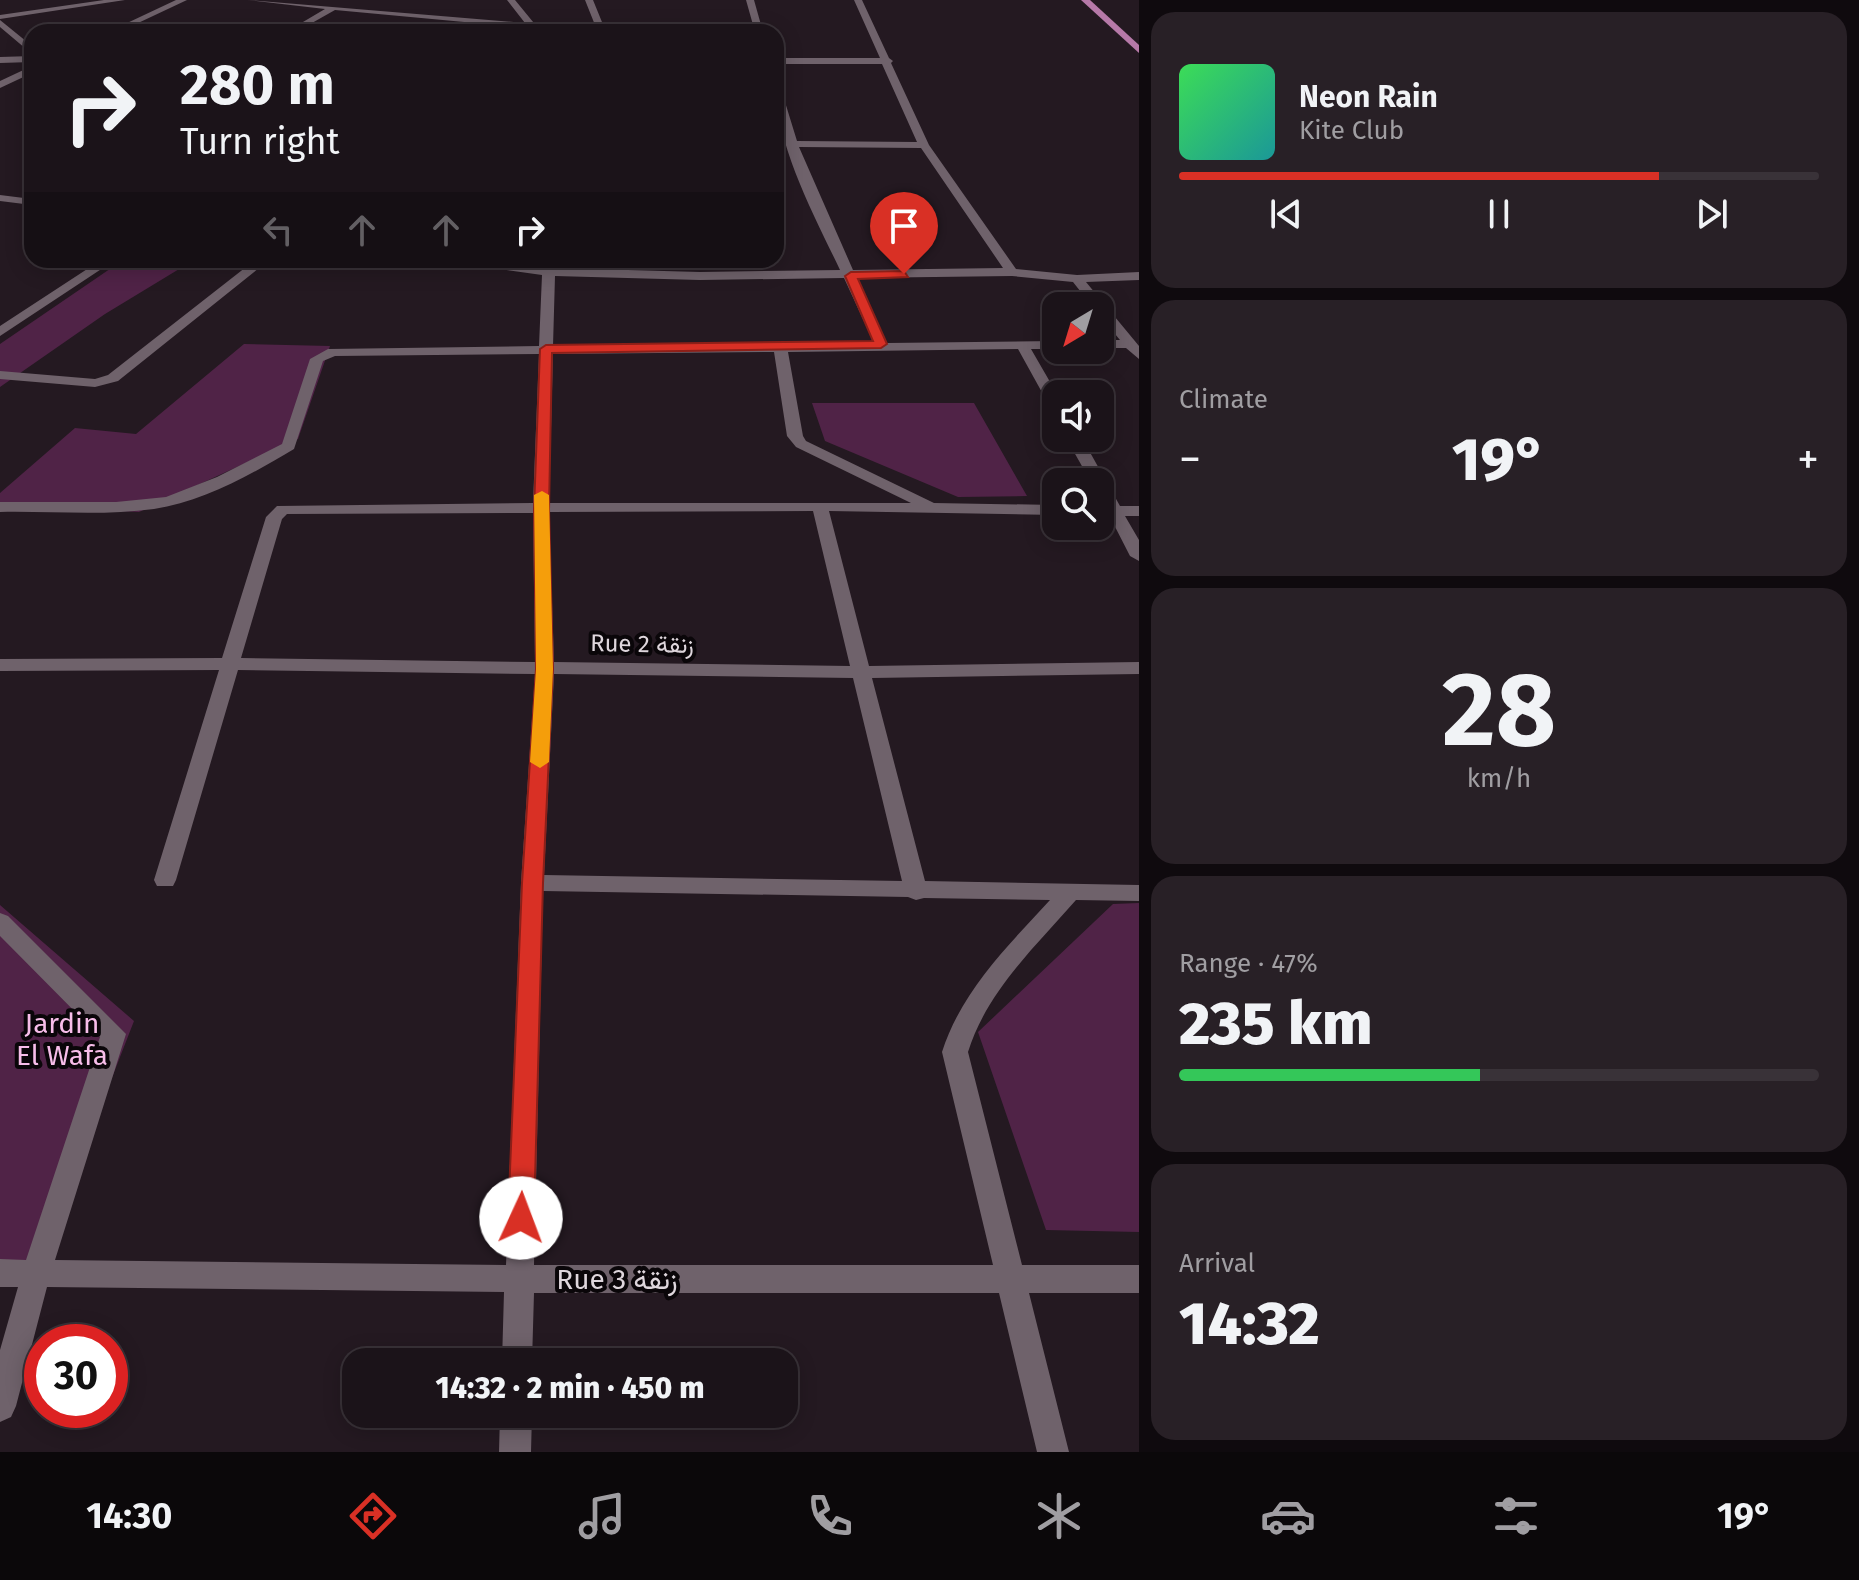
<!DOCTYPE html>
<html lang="en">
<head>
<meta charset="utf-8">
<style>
	:root { --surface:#1b1319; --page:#282026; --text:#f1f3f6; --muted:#a09ea2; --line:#393238; --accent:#d93025 }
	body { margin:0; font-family:"Fira Sans",Vazirmatn,sans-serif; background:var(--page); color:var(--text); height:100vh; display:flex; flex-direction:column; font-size:30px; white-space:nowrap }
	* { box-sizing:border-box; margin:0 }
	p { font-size:26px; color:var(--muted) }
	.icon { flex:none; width:44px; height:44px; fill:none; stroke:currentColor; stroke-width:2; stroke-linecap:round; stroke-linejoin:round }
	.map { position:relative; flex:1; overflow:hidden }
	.drawer { display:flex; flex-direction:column; gap:12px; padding:12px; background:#0f0a0e; width:720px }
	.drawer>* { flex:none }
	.guide { position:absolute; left:24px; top:24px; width:760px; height:244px; border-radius:24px; box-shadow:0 4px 20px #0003,0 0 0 2px var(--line); background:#1b1319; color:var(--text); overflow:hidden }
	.needle { width:52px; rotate:218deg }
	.tools { position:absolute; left:1042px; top:292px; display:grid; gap:16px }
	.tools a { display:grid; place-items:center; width:72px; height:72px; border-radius:16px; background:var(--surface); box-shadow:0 4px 20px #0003,0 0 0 2px var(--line); font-size:40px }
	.speed { position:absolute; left:24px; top:1324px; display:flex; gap:16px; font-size:40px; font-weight:700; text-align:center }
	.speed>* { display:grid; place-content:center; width:104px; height:104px; border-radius:50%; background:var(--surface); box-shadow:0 4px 20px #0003,0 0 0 2px var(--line); line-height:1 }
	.speed .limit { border:12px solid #d22; background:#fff; color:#111 }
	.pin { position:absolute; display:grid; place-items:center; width:68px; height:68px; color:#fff; margin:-82px -34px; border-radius:50% 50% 50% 0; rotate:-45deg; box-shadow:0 0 8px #0007 }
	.pin .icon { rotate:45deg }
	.me { position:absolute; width:88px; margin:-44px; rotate:2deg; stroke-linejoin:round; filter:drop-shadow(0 0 6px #0008) }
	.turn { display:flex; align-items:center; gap:28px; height:168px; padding:0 24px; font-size:36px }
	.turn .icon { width:104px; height:104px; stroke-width:2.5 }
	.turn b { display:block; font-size:56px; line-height:68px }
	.lanes { display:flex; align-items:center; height:76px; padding:0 24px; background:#0003; justify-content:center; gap:40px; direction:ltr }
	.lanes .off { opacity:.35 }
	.big { font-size:60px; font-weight:800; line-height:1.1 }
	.drawer .card { flex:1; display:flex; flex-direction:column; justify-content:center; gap:12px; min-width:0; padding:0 28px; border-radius:24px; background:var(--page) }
	.drawer .dial { align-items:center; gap:0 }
	.dial b { font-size:104px; line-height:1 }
	.song { display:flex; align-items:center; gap:24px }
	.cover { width:96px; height:96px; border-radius:12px; background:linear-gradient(135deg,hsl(130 70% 55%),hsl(180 70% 35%)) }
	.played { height:8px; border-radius:4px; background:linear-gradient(90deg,var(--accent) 75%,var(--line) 75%) }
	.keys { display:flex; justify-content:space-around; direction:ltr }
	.heat { display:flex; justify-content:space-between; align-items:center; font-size:44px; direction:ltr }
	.charge { height:12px; border-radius:6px; background:linear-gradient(90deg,#34c759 47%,var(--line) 0) }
	.trip { position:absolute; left:342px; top:1348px; width:456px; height:80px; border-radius:24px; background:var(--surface); box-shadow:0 4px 20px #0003,0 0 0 2px var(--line); font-weight:800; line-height:80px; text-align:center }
	.tab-bar { display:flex; height:128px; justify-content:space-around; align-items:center; background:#0b080a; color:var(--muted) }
	.tab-bar .icon { width:56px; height:56px }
	.tab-bar .active { color:var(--accent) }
	.tab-bar b { font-size:36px; color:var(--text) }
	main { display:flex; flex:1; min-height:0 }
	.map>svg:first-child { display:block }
</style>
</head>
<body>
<main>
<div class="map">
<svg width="1139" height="1452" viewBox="0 0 1139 1452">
	<rect width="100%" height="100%" fill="#241921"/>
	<path fill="#502347" d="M 123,260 L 194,260 L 105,314 L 0,387 L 0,344 Z
		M 244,344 L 330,346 L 298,439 L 139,512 L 0,504 L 0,493 L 75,428 L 136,434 Z
		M 812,403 L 974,403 L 1027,496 L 958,497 L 825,441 Z
		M 1139,903 L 1139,1232 L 1046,1230 L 978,1032 L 1113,904 Z
		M 0,905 L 134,1021 L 36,1273 L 0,1273 Z"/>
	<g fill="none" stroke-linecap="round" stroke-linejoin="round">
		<path fill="#6f626b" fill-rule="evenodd" d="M 104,0 L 125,0 L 0,19 L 0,15 Z
			M 176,0 L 187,0 L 119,32 L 108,32 Z
			M 247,0 L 525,23 L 507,0 L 515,0 L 538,28 L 595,25 L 585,0 L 593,0 L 604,27 L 531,32 L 529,28 L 335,10 L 296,32 L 286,32 L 325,9 Z
			M 746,0 L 754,0 L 763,32 L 755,32 Z
			M 854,0 L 862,0 L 889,58 L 893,61 L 891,63 L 929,145 L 1016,269 L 1077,275 L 1139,272 L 1139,280 L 1086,282 L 1139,346 L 1139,359 L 1126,348 L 1100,348 L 1100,340 L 1120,340 L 1100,316 L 1100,306 L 1092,306 L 1073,282 L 1012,276 L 856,278 L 887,343 L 1056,341 L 1056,349 L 1031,349 L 1057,394 L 1056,409 L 1049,405 L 1018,349 L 788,352 L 803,436 L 806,441 L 934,503 L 1056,505 L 1056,515 L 829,511 L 869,666 L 1139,662 L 1139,674 L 872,678 L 925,881 L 1139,885 L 1139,901 L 1076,900 C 1035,947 987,991 968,1052 L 1022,1265 L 1139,1265 L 1139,1293 L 1029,1293 L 1069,1452 L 1037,1452 L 999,1293 L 534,1293 L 532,1362 L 502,1362 L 504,1292 L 47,1287 L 16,1406 L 11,1417 L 0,1422 L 0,1350 L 18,1287 L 0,1287 L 0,1259 L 26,1260 L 100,1037 L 0,936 L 0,913 L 8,916 L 126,1034 L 55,1260 L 506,1265 L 521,883 L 535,674 L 238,670 L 176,880 L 173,886 L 157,886 L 154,880 L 219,670 L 0,671 L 0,659 L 222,658 L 266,517 L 277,506 L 533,503 L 539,354 L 335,356 L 323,361 L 294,449 C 252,474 203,502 154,509 C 103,516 51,511 0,512 L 0,502 L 116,502 L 166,497 L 217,477 L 282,444 L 310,359 L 328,349 L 539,346 L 542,275 L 464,264 L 458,260 L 490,260 L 543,267 L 543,260 L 555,260 L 555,268 L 700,272 L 840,270 C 815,217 776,146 776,86 L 781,89 L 797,141 L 917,142 L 882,64 L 776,64 L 776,58 L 880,58 ZM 799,147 L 921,148 L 1003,268 L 853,270 ZM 555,276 L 700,280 L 844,278 L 874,343 L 553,346 ZM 774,352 L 787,436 L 796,447 L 911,503 L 549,503 L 553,354 ZM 813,511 L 850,666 L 554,662 L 549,512 ZM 533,513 L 535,662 L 241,658 L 282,519 L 287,514 ZM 554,674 L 853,678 L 902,881 L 544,875 ZM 543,891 L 908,897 L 916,900 L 924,898 L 1050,900 C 1007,947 962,990 942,1052 L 993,1265 L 534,1265 Z
			M 0,20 L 32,46 L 32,54 L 0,27 Z
			M 32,56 L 32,62 L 0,63 L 0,57 Z
			M 32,66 L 32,73 L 0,88 L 0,81 Z
			M 0,195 L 32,199 L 32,205 L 0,201 Z
			M 101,260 L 115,260 L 0,336 L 0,326 Z
			M 255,260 L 269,260 L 118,381 L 95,387 L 0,379 L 0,371 L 95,379 L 108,375 Z
			M 1066,438 L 1082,438 L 1120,506 L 1139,506 L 1139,516 L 1125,516 L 1139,540 L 1139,561 L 1130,556 L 1109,515 L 1100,514 L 1100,506 L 1103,505 L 1100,482 L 1091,482 Z
			M 500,1414 L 532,1414 L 531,1452 L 499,1452 Z"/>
		<path fill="#b679a8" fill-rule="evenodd" d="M 1081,0 L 1090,0 L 1139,45 L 1139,53 Z"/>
	</g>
	<path fill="#d93025" stroke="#8d1f18" stroke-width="2" d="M 904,271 L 908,277 L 858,279 L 887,344 L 881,348 L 552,353 L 549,509 L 553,669 L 543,883 L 534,1218 L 530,1226 L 521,1230 L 512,1226 L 508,1218 L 522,883 L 536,669 L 534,509 L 540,349 L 546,345 L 873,341 L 845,276 L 851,272 Z"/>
	<path fill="#f59e0b" d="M 542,491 L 549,495 L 553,669 L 549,762 L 540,768 L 530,762 L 536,669 L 534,495 Z"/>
	<g text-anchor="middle" stroke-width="8" stroke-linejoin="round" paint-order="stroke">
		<g font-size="24" fill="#ded6dc" stroke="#0a0609">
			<text transform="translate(642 644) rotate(1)" y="8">Rue 2 زنقة</text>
		</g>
		<g font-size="28" fill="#f7bde9" stroke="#0a0609">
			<text x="62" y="1033">Jardin<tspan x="62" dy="32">El Wafa</tspan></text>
		</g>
		<g font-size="28" fill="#ded6dc" stroke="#0a0609">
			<text x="617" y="1289">Rue 3 زنقة</text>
		</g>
	</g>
</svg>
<div class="tools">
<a><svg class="needle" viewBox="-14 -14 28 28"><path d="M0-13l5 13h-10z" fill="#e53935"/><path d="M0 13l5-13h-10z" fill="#a09ea2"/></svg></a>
<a><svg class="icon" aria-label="sound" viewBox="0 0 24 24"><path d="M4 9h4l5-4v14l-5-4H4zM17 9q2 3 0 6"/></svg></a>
<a><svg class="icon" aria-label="search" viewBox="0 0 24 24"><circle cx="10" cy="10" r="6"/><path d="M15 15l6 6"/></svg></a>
</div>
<div class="speed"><div class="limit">30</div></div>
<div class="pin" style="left:904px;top:274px;background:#d93025"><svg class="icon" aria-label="arrive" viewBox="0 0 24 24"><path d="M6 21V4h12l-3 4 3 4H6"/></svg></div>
<svg class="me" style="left:521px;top:1218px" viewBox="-20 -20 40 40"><circle r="19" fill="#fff"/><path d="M0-13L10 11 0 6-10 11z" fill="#d93025"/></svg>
<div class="trip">14:32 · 2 min · 450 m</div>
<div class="guide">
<div class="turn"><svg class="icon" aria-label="right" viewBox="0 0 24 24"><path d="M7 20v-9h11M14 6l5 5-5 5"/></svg><div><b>280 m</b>Turn right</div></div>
<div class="lanes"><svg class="icon off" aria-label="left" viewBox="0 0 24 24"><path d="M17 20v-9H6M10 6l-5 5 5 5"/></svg><svg class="icon off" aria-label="ahead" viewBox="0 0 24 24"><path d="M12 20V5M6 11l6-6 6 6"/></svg><svg class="icon off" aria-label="ahead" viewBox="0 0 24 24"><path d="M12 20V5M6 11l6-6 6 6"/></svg><svg class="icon" aria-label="right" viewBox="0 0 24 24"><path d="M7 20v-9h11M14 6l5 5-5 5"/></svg></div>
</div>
</div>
<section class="drawer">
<div class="card">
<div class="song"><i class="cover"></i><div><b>Neon Rain</b><p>Kite Club</p></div></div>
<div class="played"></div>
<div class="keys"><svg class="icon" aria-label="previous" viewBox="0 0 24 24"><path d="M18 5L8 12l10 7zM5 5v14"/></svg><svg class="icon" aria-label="pause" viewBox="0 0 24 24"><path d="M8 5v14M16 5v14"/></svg><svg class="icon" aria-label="next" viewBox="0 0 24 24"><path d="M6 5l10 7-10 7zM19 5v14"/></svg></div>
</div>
<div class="card"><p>Climate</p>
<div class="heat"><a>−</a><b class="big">19°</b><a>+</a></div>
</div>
<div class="card dial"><b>28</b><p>km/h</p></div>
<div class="card"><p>Range · 47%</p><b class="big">235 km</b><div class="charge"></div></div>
<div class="card"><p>Arrival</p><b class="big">14:32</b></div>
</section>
</main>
<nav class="tab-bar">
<b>14:30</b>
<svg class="icon active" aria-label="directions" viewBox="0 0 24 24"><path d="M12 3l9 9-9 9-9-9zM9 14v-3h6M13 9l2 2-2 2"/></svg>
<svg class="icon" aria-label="music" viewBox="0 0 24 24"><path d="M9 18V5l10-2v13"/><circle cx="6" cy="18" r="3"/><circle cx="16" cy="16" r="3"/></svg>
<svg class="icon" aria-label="phone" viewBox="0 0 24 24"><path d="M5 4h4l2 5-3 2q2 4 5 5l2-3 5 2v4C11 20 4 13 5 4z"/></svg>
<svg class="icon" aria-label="climate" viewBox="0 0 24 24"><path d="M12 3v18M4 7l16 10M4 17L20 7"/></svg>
<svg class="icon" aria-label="car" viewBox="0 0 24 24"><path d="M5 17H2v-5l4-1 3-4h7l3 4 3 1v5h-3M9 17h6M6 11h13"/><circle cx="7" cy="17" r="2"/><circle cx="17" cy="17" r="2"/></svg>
<svg class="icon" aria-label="filters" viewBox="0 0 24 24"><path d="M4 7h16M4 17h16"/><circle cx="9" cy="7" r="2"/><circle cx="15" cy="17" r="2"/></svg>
<b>19°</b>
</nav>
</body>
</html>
